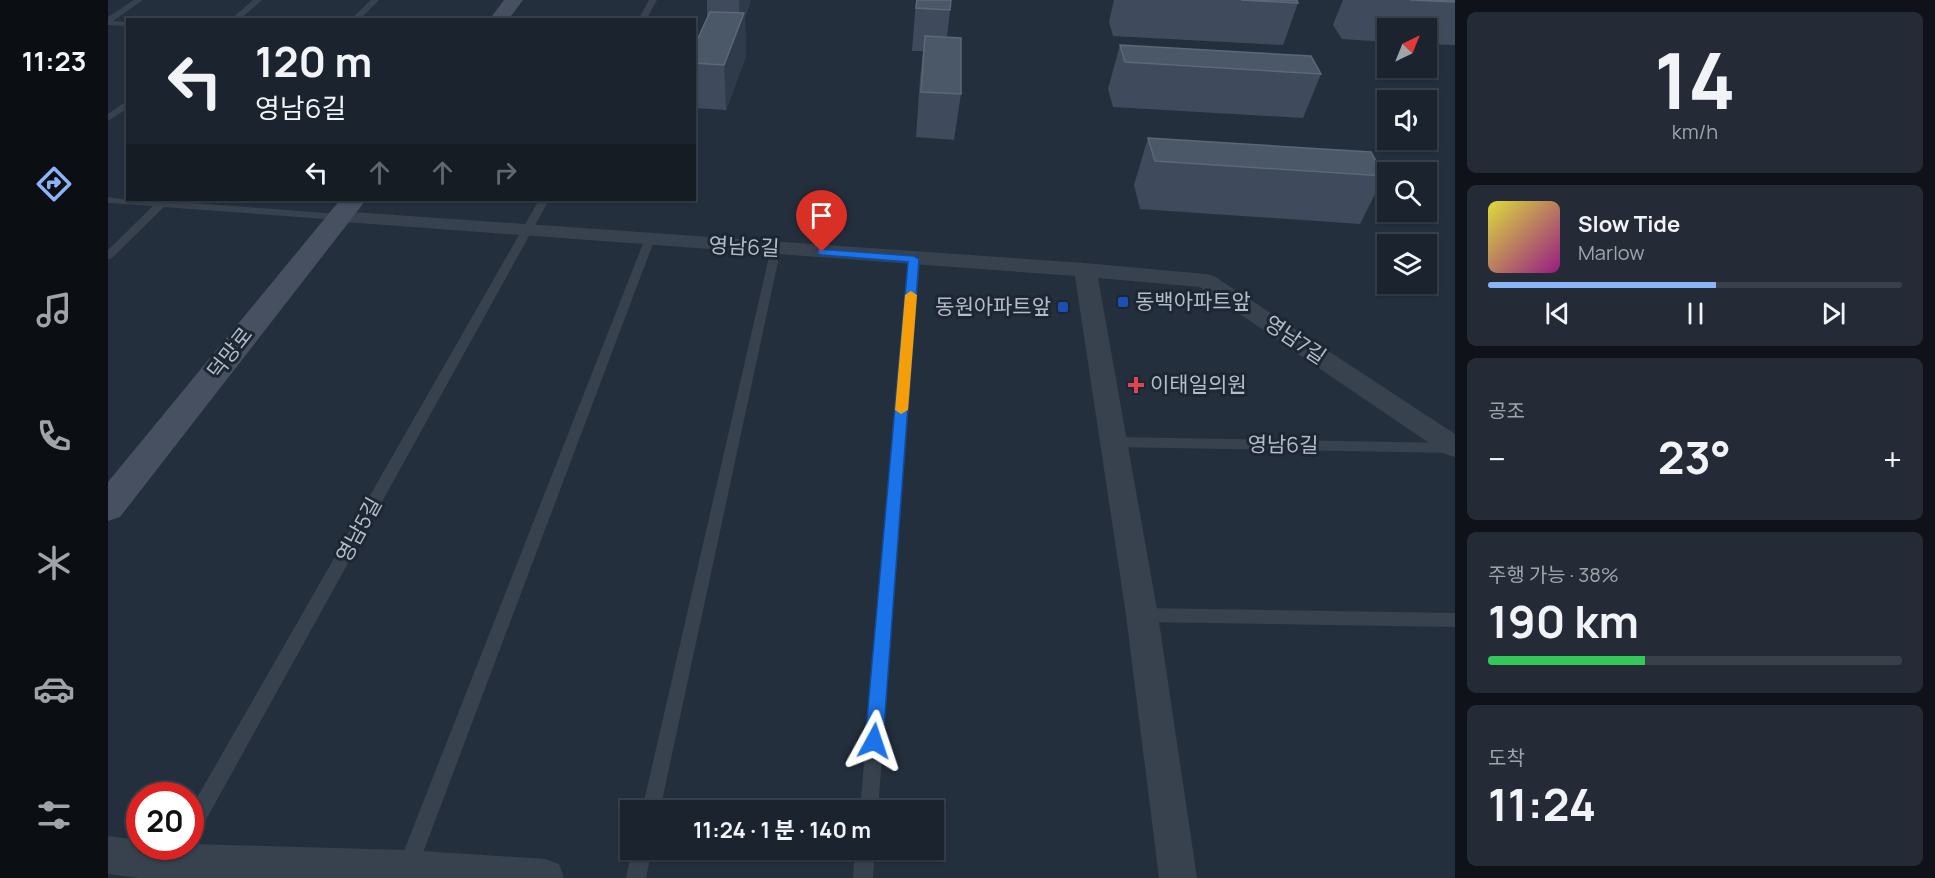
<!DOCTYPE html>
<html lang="ko">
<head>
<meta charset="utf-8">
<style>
	:root { --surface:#1b232e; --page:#242b36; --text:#f1f3f6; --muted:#a0a4aa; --line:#39404a; --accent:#8ab4f8 }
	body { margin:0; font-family:Manrope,"Noto Sans KR",sans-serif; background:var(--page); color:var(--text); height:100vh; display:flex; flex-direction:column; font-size:22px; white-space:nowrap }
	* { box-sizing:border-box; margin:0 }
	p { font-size:20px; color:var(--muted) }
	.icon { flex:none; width:33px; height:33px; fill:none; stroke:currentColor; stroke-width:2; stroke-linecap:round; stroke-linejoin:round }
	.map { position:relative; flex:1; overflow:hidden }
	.side { display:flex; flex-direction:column; gap:12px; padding:12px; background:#0f1319; width:480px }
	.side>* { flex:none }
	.banner { position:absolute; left:18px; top:18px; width:570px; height:183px; border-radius:0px; box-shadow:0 2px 4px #0004,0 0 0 2px var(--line); background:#1b232e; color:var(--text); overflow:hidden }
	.needle { width:39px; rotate:43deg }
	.fabs { position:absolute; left:1269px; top:18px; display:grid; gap:12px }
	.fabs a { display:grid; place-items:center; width:60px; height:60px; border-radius:0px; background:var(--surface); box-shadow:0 2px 4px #0004,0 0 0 2px var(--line); font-size:30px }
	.speed { position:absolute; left:18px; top:782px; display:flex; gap:12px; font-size:30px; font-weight:700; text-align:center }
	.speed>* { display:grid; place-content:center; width:78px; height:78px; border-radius:50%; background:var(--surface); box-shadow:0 2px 4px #0004,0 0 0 2px var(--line); line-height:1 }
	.speed .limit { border:9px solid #d22; background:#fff; color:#111 }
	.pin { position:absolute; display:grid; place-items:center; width:51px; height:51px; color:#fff; margin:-62px -26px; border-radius:50% 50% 50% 0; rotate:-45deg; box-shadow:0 0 6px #0007 }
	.pin .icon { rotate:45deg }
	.me { position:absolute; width:66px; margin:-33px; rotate:5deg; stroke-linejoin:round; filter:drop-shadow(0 0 4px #0008) }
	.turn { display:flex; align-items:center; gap:21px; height:126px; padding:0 30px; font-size:27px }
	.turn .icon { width:78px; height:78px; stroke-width:2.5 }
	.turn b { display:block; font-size:42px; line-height:51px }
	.lanes { display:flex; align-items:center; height:57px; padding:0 30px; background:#0003; justify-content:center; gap:30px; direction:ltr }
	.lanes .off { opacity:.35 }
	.big { font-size:45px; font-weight:700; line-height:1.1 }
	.side .tile { flex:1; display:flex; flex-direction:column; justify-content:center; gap:9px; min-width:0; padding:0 21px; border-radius:9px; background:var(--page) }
	.side .dial { align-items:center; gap:0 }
	.dial b { font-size:78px; line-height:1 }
	.song { display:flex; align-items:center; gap:18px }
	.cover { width:72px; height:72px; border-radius:9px; background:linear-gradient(135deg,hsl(60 70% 55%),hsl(310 70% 35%)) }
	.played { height:6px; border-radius:3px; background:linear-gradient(90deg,var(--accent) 55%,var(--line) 55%) }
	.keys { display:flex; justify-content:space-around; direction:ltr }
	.heat { display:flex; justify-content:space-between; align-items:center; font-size:33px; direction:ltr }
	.charge { height:9px; border-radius:4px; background:linear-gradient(90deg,#34c759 38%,var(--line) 0) }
	.trip { position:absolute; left:512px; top:800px; width:324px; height:60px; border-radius:0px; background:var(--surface); box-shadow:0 2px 4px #0004,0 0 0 2px var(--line); font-weight:700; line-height:60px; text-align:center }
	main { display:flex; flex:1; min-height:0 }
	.menu { display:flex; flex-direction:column; width:108px; justify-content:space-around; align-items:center; background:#0b0e12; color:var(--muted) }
	.menu .icon { width:42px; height:42px }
	.menu .current { color:var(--accent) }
	.menu b { font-size:27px; color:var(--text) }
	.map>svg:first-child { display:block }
</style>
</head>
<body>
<main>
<nav class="menu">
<b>11:23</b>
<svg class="icon current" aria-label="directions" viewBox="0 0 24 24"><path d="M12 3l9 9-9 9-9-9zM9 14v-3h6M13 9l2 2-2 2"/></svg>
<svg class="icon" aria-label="music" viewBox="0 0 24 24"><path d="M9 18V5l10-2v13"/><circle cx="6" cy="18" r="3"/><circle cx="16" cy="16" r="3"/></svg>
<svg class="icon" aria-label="phone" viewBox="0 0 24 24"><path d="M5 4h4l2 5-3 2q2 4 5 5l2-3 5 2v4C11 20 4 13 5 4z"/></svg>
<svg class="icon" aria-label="climate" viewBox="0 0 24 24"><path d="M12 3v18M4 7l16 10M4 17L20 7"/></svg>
<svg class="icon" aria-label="car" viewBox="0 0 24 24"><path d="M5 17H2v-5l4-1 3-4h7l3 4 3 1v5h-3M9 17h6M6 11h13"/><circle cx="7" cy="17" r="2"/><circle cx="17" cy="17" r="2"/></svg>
<svg class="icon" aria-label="filters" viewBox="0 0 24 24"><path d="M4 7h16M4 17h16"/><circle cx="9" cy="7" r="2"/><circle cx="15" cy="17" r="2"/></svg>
</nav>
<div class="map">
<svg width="1347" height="878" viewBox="0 0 1347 878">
	<rect width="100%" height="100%" fill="#242f3e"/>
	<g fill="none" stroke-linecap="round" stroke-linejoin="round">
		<path fill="#38414e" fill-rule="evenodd" d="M 26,0 L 35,0 L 5,21 L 20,22 L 20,26 L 0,25 L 0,17 Z
			M 145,0 L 154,0 L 131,20 L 122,20 Z
			M 263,0 L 271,0 L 251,20 L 242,20 Z
			M 541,0 L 549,0 L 538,20 L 530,20 Z
			M 20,100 L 20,108 L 0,121 L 0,114 Z
			M 0,197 L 20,200 L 61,200 L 62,201 L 230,214 L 235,217 L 230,220 L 56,207 L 4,258 L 0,259 L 0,250 L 45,206 L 0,203 Z
			M 431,200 L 441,200 L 89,836 L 82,838 L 82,810 Z
			M 541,238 L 546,241 L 310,866 L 307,873 L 300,876 L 293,873 L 290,866 L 536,241 Z
			M 668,245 L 673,248 L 552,810 L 534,810 L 663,248 Z
			M 806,256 L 812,259 L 770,810 L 752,810 L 800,259 Z
			M 1004,437 L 1347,443 L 1347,453 L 1004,447 L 997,442 Z
			M 1034,608 L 1347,613 L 1347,627 L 1034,622 L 1028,620 L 1026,615 L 1028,610 Z
			M 524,849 L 544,849 L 538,878 L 518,878 Z
			M 747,849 L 767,849 L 765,878 L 745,878 Z"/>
		<path fill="#38414e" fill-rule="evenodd" d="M 230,211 L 977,263 L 1098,274 L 1106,276 L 1347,434 L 1347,457 L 1337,454 L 1092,287 L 990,278 L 1050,615 L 1089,878 L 1051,878 L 1018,615 L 967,276 L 223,221 L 220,217 L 223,213 Z
			M 0,836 L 32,840 L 32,846 L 82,844 L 298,850 L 437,859 L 451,864 L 456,878 L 30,878 L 0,874 Z"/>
		<path fill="#465061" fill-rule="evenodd" d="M 396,0 L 415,0 L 400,20 L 381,20 Z
			M 232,200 L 258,200 L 12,517 L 0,521 L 0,482 Z"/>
	</g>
	<path fill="#3f4b5c" d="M 599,0 L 643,0 L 637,18 L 638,56 L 618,110 L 586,108 L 586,47 L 599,17 Z
		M 808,0 L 843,0 L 842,10 L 839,37 L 853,94 L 846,140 L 808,137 L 812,79 L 815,51 L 804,51 Z
		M 1006,0 L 1189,0 L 1190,3 L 1175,45 L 1005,36 L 1001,22 Z
		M 1235,0 L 1347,0 L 1347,45 L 1318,44 L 1318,28 L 1280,28 L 1280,42 L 1234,39 L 1225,25 Z
		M 1012,45 L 1213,74 L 1195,118 L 1005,107 L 1000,89 Z
		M 1040,138 L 1276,176 L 1252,224 L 1032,209 L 1026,185 Z"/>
	<path fill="#2f3b4b" d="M 631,0 L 643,0 L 637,18 L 638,56 L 618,110 L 616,65 L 631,26 Z"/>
	<path fill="#4b5868" stroke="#5c6777" stroke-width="1.5" d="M 809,0 L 843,0 L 842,10 L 808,8 Z
		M 1133,0 L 1189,0 L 1190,3 Z
		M 1302,0 L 1347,0 L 1347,2 Z
		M 602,12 L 636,13 L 616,65 L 586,63 L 586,47 Z
		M 817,36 L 853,38 L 853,94 L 813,92 Z
		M 1012,45 L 1203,56 L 1213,74 L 1017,62 Z
		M 1040,138 L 1263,152 L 1276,176 L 1047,161 Z"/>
	<path fill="#1a73e8" stroke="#114b97" stroke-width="1.5" d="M 710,249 L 806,256 L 811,259 L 775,741 L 772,747 L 766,749 L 760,747 L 757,741 L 800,262 L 714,255 L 710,254 Z"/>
	<path fill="#f59e0b" d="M 803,291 L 809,295 L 800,410 L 793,414 L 787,410 L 797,295 Z"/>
	<g fill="#1a4fb4" stroke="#1d2633" stroke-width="2">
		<rect x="1009" y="296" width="12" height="12" rx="3"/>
		<rect x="949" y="301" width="12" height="12" rx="3"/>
	</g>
	<path fill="#e0444e" stroke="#1d2633" stroke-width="2" d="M1025 376h6v6h6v6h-6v6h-6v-6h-6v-6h6z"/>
	<g text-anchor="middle" stroke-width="6" stroke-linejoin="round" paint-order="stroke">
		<g font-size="21" fill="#b4bcc9" stroke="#1d2633">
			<text transform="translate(636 247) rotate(3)" y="7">영남6길</text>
			<text transform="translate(1187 340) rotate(34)" y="7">영남7길</text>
			<text transform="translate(122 353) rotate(-52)" y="7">덕망로</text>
			<text transform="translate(1175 445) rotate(1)" y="7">영남6길</text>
			<text transform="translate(251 530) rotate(-61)" y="7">영남5길</text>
		</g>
		<g font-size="21" fill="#b4bcc9" stroke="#1d2633" text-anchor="start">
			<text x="1027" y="309">동백아파트앞</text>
			<text x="943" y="314" text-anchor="end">동원아파트앞</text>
			<text x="1042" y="392">이태일의원</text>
		</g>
	</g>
</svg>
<div class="fabs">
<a><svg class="needle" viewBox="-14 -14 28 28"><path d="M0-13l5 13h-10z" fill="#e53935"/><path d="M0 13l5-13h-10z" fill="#a0a4aa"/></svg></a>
<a><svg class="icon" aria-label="sound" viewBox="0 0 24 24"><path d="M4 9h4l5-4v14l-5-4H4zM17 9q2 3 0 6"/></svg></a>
<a><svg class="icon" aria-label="search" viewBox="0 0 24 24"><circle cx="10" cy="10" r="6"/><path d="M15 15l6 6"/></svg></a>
<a><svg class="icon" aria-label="layers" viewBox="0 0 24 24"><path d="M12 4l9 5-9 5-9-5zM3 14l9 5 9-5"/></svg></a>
</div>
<div class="speed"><div class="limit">20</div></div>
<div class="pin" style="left:714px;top:252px;background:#d93025"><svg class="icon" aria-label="arrive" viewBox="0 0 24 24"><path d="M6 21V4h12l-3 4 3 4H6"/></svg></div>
<svg class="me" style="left:766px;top:741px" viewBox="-20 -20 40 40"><path d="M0-17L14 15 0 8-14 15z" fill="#1a73e8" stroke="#fff" stroke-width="4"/></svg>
<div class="trip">11:24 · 1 분 · 140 m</div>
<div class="banner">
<div class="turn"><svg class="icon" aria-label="left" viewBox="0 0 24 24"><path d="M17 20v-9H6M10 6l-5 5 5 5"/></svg><div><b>120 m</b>영남6길</div></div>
<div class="lanes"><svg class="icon" aria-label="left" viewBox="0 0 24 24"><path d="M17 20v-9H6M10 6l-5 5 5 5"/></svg><svg class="icon off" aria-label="ahead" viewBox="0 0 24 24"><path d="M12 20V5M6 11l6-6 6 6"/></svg><svg class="icon off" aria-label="ahead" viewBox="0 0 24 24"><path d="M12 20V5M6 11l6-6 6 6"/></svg><svg class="icon off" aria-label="right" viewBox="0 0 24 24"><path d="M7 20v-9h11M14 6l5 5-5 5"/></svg></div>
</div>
</div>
<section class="side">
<div class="tile dial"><b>14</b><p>km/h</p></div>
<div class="tile">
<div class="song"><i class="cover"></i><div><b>Slow Tide</b><p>Marlow</p></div></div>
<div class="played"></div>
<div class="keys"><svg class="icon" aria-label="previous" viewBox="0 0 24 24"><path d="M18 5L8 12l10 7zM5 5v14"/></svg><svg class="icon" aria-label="pause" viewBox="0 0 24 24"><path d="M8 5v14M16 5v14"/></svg><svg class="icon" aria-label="next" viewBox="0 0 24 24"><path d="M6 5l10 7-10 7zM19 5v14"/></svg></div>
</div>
<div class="tile"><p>공조</p>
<div class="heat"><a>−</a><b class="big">23°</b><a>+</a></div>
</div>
<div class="tile"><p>주행 가능 · 38%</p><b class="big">190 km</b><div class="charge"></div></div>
<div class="tile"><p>도착</p><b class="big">11:24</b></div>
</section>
</main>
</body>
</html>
